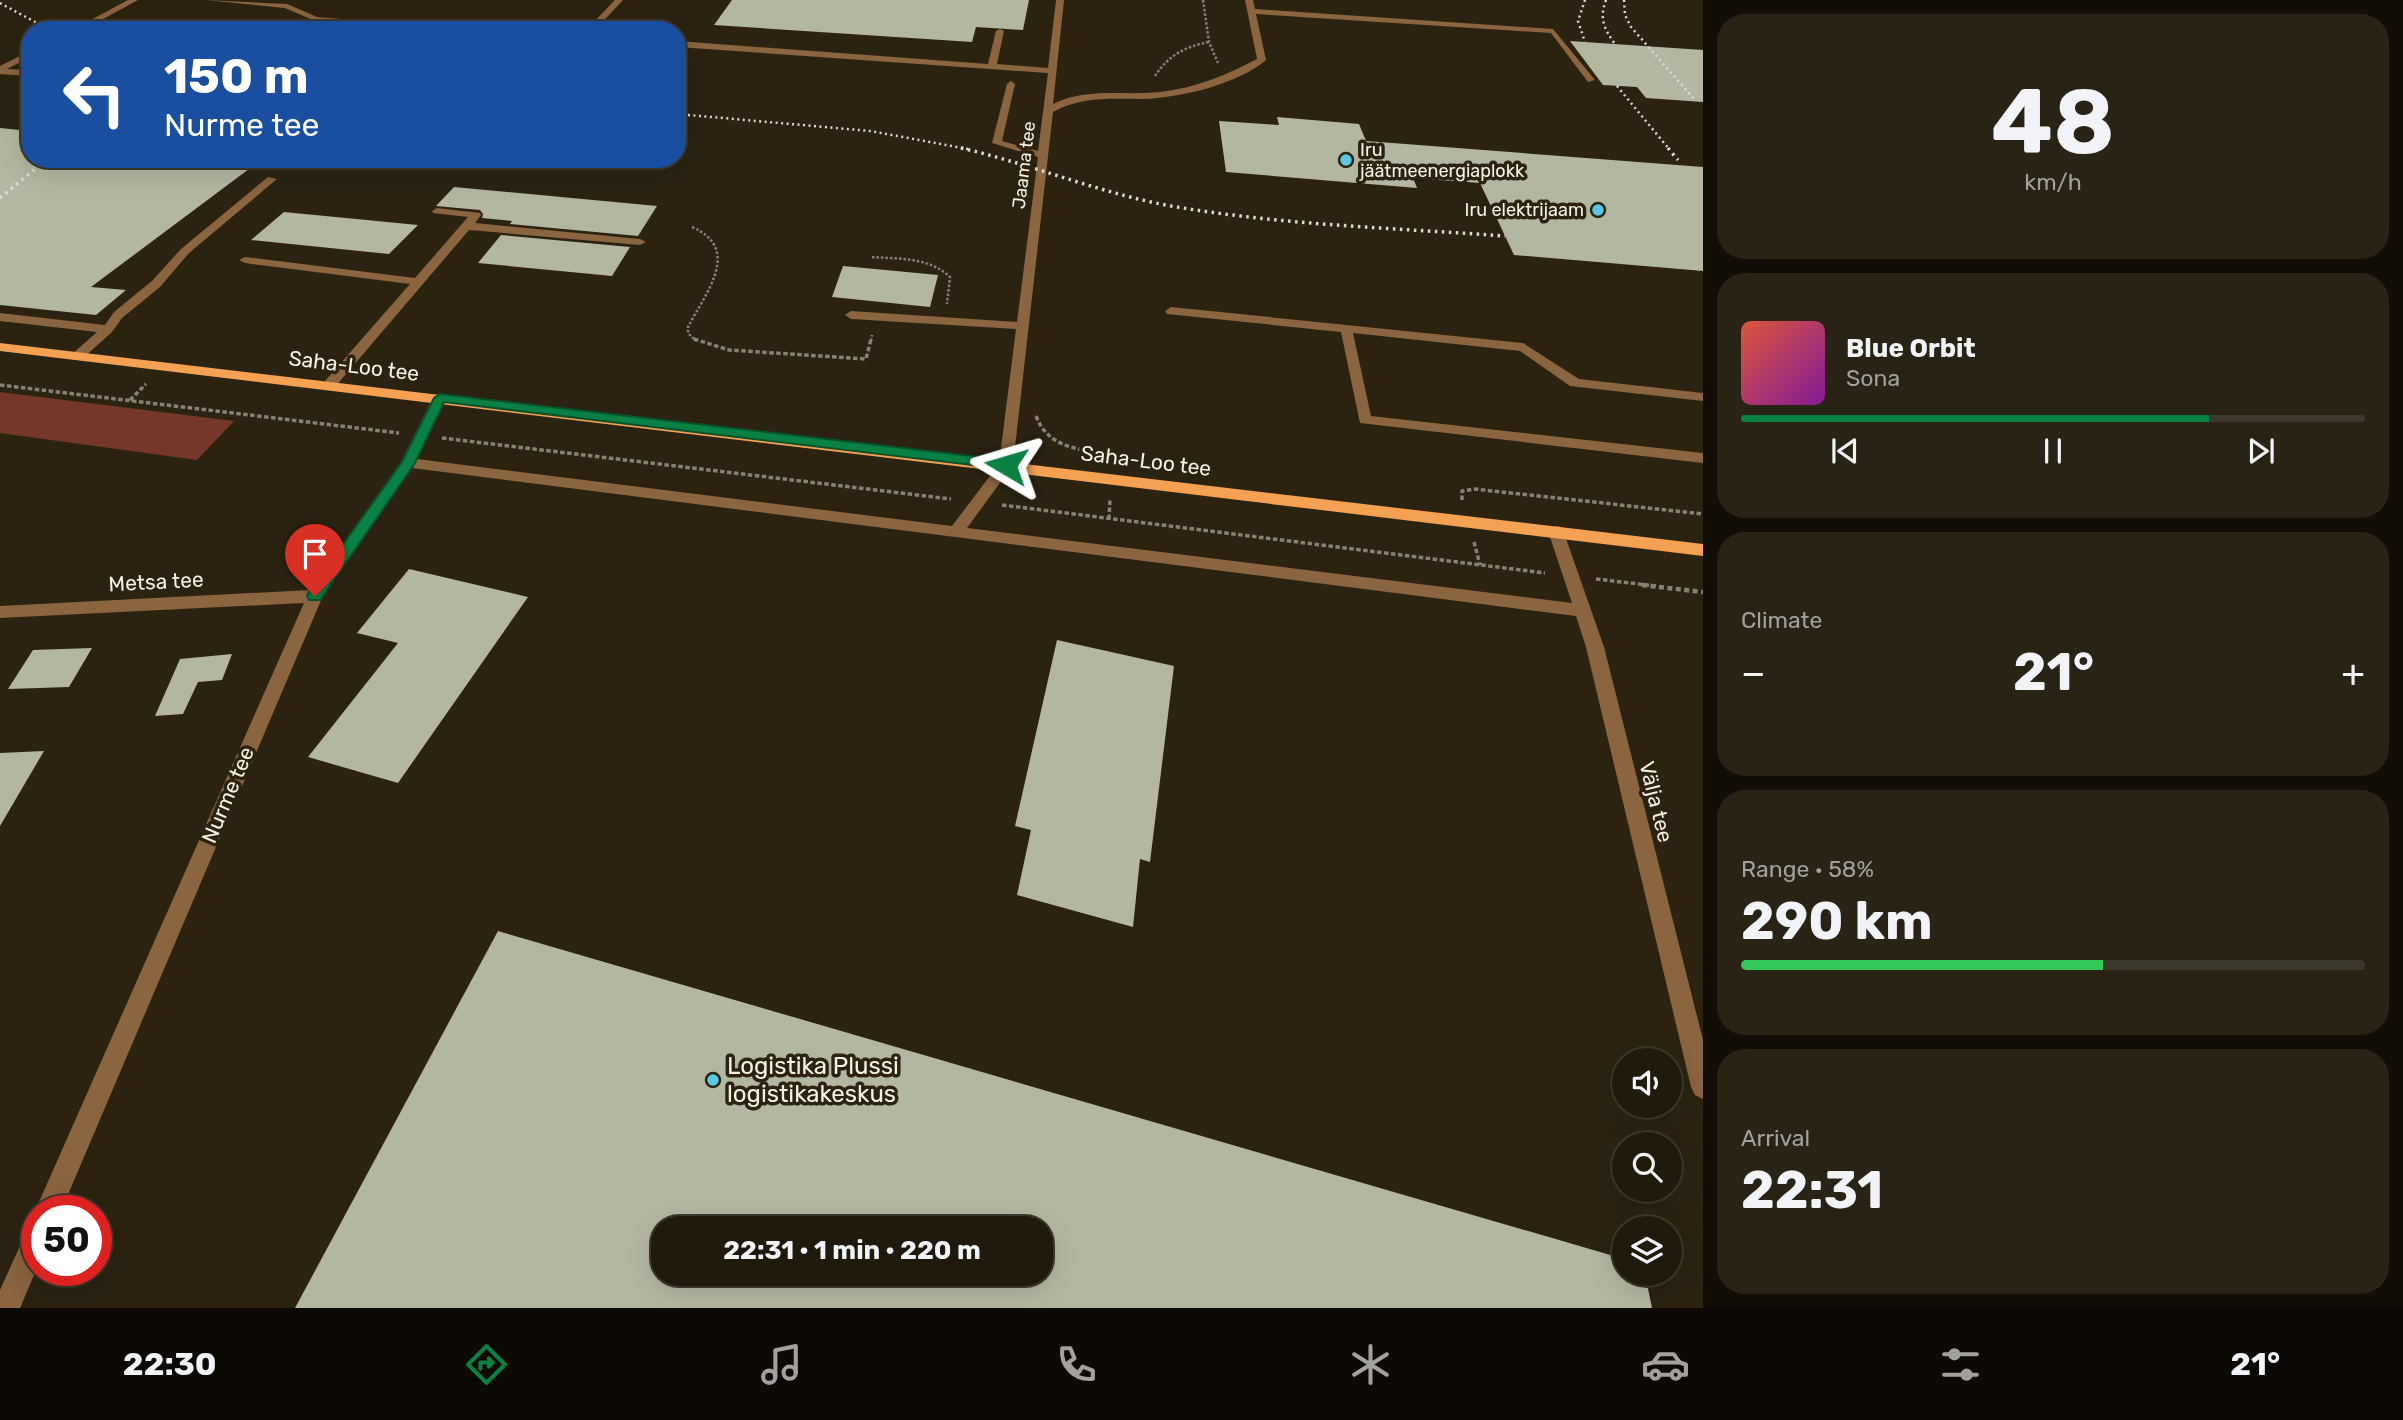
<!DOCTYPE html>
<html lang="en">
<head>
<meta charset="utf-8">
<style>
	:root { --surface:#201a0c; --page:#282315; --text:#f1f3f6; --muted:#a2a19d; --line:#3d382d; --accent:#0b8043 }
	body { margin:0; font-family:Rubik,sans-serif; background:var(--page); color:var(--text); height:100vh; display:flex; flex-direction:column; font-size:26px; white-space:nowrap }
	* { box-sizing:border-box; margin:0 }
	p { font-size:23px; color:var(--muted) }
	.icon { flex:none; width:38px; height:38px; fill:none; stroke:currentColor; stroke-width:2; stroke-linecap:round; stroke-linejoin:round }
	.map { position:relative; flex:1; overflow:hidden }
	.side { display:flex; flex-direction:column; gap:14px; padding:14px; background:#120e07; width:700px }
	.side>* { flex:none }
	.guide { position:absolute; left:21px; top:21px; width:665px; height:147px; border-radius:28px; box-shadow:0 7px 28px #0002,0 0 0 2px var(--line); background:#1a4fa0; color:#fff; overflow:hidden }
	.tools { position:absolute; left:1612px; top:1048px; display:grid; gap:14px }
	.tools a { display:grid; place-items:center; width:70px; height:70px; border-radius:50%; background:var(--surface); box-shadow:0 7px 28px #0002,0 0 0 2px var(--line); font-size:35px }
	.speed { position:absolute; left:21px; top:1195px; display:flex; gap:14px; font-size:35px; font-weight:700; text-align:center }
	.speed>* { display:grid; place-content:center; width:91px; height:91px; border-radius:50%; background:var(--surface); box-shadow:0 7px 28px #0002,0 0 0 2px var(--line); line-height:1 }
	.speed .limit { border:10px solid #d22; background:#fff; color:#111 }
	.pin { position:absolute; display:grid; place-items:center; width:60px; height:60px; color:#fff; margin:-72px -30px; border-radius:50% 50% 50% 0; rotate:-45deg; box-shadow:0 0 7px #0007 }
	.pin .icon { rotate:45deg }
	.me { position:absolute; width:77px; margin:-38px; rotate:277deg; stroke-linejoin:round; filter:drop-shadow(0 0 5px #0008) }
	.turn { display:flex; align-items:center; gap:24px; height:147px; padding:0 28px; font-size:32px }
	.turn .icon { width:91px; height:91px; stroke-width:2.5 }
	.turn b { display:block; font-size:49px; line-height:60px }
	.big { font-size:52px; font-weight:700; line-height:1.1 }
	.side .tile { flex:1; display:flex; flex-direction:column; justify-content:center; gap:10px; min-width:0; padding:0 24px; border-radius:28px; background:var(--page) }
	.side .dial { align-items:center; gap:0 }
	.dial b { font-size:91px; line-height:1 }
	.song { display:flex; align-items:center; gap:21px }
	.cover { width:84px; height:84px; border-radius:10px; background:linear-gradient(135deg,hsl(10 70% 55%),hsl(290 70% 35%)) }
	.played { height:7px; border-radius:4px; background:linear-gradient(90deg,var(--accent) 75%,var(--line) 75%) }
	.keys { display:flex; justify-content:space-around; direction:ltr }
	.heat { display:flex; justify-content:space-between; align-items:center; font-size:38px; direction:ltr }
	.charge { height:10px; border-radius:5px; background:linear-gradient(90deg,#34c759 58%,var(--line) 0) }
	.trip { position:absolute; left:651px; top:1216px; width:402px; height:70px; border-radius:28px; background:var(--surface); box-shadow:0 7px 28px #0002,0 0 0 2px var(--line); font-weight:700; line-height:70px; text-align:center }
	.tabs { display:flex; height:112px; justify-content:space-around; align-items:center; background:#0d0a05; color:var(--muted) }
	.tabs .icon { width:49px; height:49px }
	.tabs .selected { color:var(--accent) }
	.tabs b { font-size:32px; color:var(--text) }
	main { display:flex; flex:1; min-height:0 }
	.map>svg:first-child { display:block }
</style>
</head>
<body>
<main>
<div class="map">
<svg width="1703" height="1308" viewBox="0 0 1703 1308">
	<rect width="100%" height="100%" fill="#2b2310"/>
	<path fill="#753828" d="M 0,392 L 234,421 L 197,460 L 0,433 Z"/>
	<path fill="#b4b79f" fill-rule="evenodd" d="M 732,0 L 1029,0 L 1023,30 L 976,27 L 972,42 L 714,25 Z
		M 1570,41 L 1703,50 L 1703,102 L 1646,98 L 1637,87 L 1603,85 Z
		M 1277,117 L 1359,124 L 1366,141 L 1703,167 L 1703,271 L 1514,255 L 1480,183 L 1413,178 L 1417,188 L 1226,172 L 1219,121 L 1279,125 Z
		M 0,128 L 30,131 L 30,159 L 215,159 L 257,163 L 91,287 L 126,290 L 96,315 L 0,305 Z
		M 454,187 L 657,206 L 638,236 L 510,224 L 512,221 L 482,218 L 483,214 L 480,210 L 436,206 Z
		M 284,212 L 418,225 L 389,254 L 251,240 Z
		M 501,235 L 630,247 L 612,276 L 478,263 Z
		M 843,266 L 938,275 L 930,307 L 832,297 Z
		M 409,569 L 528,597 L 398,783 L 308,757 L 398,643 L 357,633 Z
		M 1057,640 L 1174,666 L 1150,862 L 1140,859 L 1133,927 L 1017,895 L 1031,830 L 1015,826 Z
		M 92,648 L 69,687 L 8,689 L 33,650 Z
		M 232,654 L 222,680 L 198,682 L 183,714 L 155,716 L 180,659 Z
		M 44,751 L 0,826 L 0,753 Z
		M 498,931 L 1624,1259 L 1624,1274 L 1645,1274 L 1652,1308 L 295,1308 ZM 663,1228 L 1041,1228 L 1041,1274 L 663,1274 Z"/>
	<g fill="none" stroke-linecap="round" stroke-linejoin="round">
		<path stroke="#898272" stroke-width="2.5" stroke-dasharray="2.5 2" stroke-linecap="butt" d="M 1203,0 L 1209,42 L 1218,63
			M 1155,76 C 1169,55 1184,47 1209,42
			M 692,227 C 743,249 705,294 688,327 L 688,333 L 696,341
			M 872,257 C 899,259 929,257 950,277 L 947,304
			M 871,341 L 872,335"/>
		<path stroke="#898272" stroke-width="3.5" stroke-dasharray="4.5 2.5" stroke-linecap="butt" d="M 694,339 L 729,350 L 866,359 L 871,339
			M 0,385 L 399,433
			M 130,400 L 146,384
			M 1036,416 C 1048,447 1074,447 1103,455
			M 442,438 L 951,499
			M 1462,500 L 1462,491 L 1475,489 L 1703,514
			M 1002,505 L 1545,573
			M 1109,519 L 1110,499
			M 1474,542 L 1480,565
			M 1596,579 L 1656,586"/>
		<path stroke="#898272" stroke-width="4.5" stroke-dasharray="5 3.5" stroke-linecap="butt" d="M 1642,585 L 1703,592"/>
		<path fill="#8b6440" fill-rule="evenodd" d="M 128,0 L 138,0 L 83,30 L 72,30 Z
			M 205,0 L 287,4 L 317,17 L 475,30 L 433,30 L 315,21 L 285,8 Z
			M 615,0 L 623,0 L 595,30 L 586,30 Z
			M 1056,0 L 1064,0 L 1053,104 C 1087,87 1125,96 1160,92 C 1195,88 1227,75 1257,59 L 1245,0 L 1253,0 L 1255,9 L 1553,29 L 1595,80 L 1588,82 L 1551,33 L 1256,14 L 1266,60 C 1238,84 1180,98 1143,99 C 1111,99 1082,96 1053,112 L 1013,465 L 967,528 L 1572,603 L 1548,531 L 1556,526 L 1562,527 L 1604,647 L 1703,1040 L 1703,1099 L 1695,1095 L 1691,1087 L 1586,647 L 1576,616 L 412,468 L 322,598 L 61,1211 L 37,1211 L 37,1215 L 35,1211 L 39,1202 L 304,603 L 0,618 L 0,606 L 310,590 L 401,462 L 433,398 L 440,394 L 447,398 L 417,459 L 952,526 L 999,464 L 1016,329 L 851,319 L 845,315 L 851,311 L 1017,322 L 1038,157 L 992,143 L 1007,84 L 1011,81 L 1015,84 L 1002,141 L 1038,151 L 1048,73 L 677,47 L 677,41 L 988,64 L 996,31 L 1000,29 L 1004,31 L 997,64 L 1048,68 Z
			M 30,51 L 30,57 L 7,69 L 30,70 L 30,76 L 0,74 L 0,66 Z
			M 268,177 L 277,179 L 189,253 L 160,287 L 122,318 L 112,332 L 82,359 L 72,359 L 70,356 L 97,332 L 0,321 L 0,313 L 105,325 L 114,312 L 152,281 L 181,249 Z
			M 437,208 L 480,213 L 481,215 L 475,223 L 640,239 L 646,242 L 640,245 L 469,230 L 335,387 L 325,387 L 325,381 L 410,284 L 245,263 L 239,260 L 245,257 L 415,278 L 468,217 L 433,213 L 432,211 Z
			M 1171,307 L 1523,343 L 1579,379 L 1703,393 L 1703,401 L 1570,386 L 1520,351 L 1353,333 L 1371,416 L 1703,453 L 1703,463 L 1360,423 L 1341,332 L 1167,314 L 1165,311 Z
			M 37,1224 L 37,1268 L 20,1308 L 0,1308 L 0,1290 L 28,1228 Z"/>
		<path fill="#f4a153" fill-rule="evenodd" d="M 0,343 L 1703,544 L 1703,556 L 0,351 Z"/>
		<path stroke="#e0dace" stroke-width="2.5" stroke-dasharray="2 3.5" stroke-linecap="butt" d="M 1585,0 L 1578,21 L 1585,42
			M 1606,0 C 1599,18 1604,29 1615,44
			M 1624,0 L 1625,15 L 1631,27 L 1695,100
			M 0,3 L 50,30
			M 1617,86 L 1669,149
			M 677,114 L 870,131 L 968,149"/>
		<path stroke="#e0dace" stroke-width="3.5" stroke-dasharray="2.5 4.5" stroke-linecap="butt" d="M 961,148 C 1031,164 1099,193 1171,206 C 1281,225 1394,228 1505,236
			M 1668,148 L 1678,160
			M 0,198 L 47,159"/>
	</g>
	<path fill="#0b8043" stroke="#07532c" stroke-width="2" d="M 440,394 L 1006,460 L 1013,465 L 1006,469 L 444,402 L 415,463 L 320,600 L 309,600 L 307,596 L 309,592 L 402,462 L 434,398 Z"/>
	<g fill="#5ac8e5" stroke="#2b2310" stroke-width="2.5">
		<circle cx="1346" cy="160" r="7"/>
		<circle cx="1598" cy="210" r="7"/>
		<circle cx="713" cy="1080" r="7"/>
	</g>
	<g text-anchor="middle" stroke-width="7" stroke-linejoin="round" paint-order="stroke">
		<g font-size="18" fill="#f6f1e5" stroke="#2b2310" text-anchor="start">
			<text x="1360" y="156">Iru<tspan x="1360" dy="21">jäätmeenergiaplokk</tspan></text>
			<text x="1584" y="216" text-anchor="end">Iru elektrijaam</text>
		</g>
		<g font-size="18" fill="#f6f1e5" stroke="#2b2310">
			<text transform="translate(1024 165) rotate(-83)" y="6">Jaama tee</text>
		</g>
		<g font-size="21" fill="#f6f1e5" stroke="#2b2310">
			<text transform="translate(354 366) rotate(7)" y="7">Saha-Loo tee</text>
			<text transform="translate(1146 461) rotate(7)" y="7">Saha-Loo tee</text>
			<text transform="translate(156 582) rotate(-3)" y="7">Metsa tee</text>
			<text transform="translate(228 795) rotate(-67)" y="7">Nurme tee</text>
			<text transform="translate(1656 802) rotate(76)" y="7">Välja tee</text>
		</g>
		<g font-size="24" fill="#f6f1e5" stroke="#2b2310" text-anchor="start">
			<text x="727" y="1074">Logistika Plussi<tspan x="727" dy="28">logistikakeskus</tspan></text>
		</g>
	</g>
</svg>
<div class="tools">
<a><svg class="icon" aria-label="sound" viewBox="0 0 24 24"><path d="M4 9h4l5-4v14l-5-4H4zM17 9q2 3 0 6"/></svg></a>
<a><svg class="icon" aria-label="search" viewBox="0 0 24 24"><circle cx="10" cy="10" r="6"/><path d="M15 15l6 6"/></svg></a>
<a><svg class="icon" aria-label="layers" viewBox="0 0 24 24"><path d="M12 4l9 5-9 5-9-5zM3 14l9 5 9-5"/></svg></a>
</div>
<div class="speed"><div class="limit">50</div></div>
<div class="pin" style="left:315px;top:596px;background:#d93025"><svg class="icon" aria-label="arrive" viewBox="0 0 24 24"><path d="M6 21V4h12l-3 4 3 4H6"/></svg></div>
<svg class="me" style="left:1006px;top:465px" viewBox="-20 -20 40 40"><path d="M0-17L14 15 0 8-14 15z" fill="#0b8043" stroke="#fff" stroke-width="4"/></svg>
<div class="trip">22:31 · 1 min · 220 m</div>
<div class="guide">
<div class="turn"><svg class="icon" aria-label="left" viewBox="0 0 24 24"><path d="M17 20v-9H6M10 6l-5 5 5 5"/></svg><div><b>150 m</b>Nurme tee</div></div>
</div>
</div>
<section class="side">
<div class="tile dial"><b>48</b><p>km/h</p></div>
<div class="tile">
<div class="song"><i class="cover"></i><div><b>Blue Orbit</b><p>Sona</p></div></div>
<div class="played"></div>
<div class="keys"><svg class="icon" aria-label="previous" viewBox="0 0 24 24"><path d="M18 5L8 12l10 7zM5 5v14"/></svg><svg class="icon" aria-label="pause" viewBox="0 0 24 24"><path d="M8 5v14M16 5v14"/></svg><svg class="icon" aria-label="next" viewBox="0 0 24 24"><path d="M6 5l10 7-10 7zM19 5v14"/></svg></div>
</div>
<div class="tile"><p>Climate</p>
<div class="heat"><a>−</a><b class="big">21°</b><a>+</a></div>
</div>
<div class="tile"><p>Range · 58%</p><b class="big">290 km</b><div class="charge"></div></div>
<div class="tile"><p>Arrival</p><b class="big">22:31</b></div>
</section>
</main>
<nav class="tabs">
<b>22:30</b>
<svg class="icon selected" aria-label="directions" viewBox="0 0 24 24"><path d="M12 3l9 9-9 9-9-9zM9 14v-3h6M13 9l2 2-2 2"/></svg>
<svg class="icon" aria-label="music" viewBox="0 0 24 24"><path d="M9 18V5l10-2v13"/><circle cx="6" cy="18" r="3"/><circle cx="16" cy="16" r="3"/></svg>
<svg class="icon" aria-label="phone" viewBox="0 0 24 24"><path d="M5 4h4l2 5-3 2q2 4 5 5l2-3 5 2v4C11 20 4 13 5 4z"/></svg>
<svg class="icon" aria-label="climate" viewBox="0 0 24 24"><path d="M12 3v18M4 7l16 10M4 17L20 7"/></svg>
<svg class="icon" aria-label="car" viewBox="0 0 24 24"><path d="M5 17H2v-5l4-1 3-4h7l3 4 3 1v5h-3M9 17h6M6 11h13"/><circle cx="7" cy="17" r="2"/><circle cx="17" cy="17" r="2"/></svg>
<svg class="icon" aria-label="filters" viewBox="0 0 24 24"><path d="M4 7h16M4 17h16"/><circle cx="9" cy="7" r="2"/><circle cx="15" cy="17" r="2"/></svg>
<b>21°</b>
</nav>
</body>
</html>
